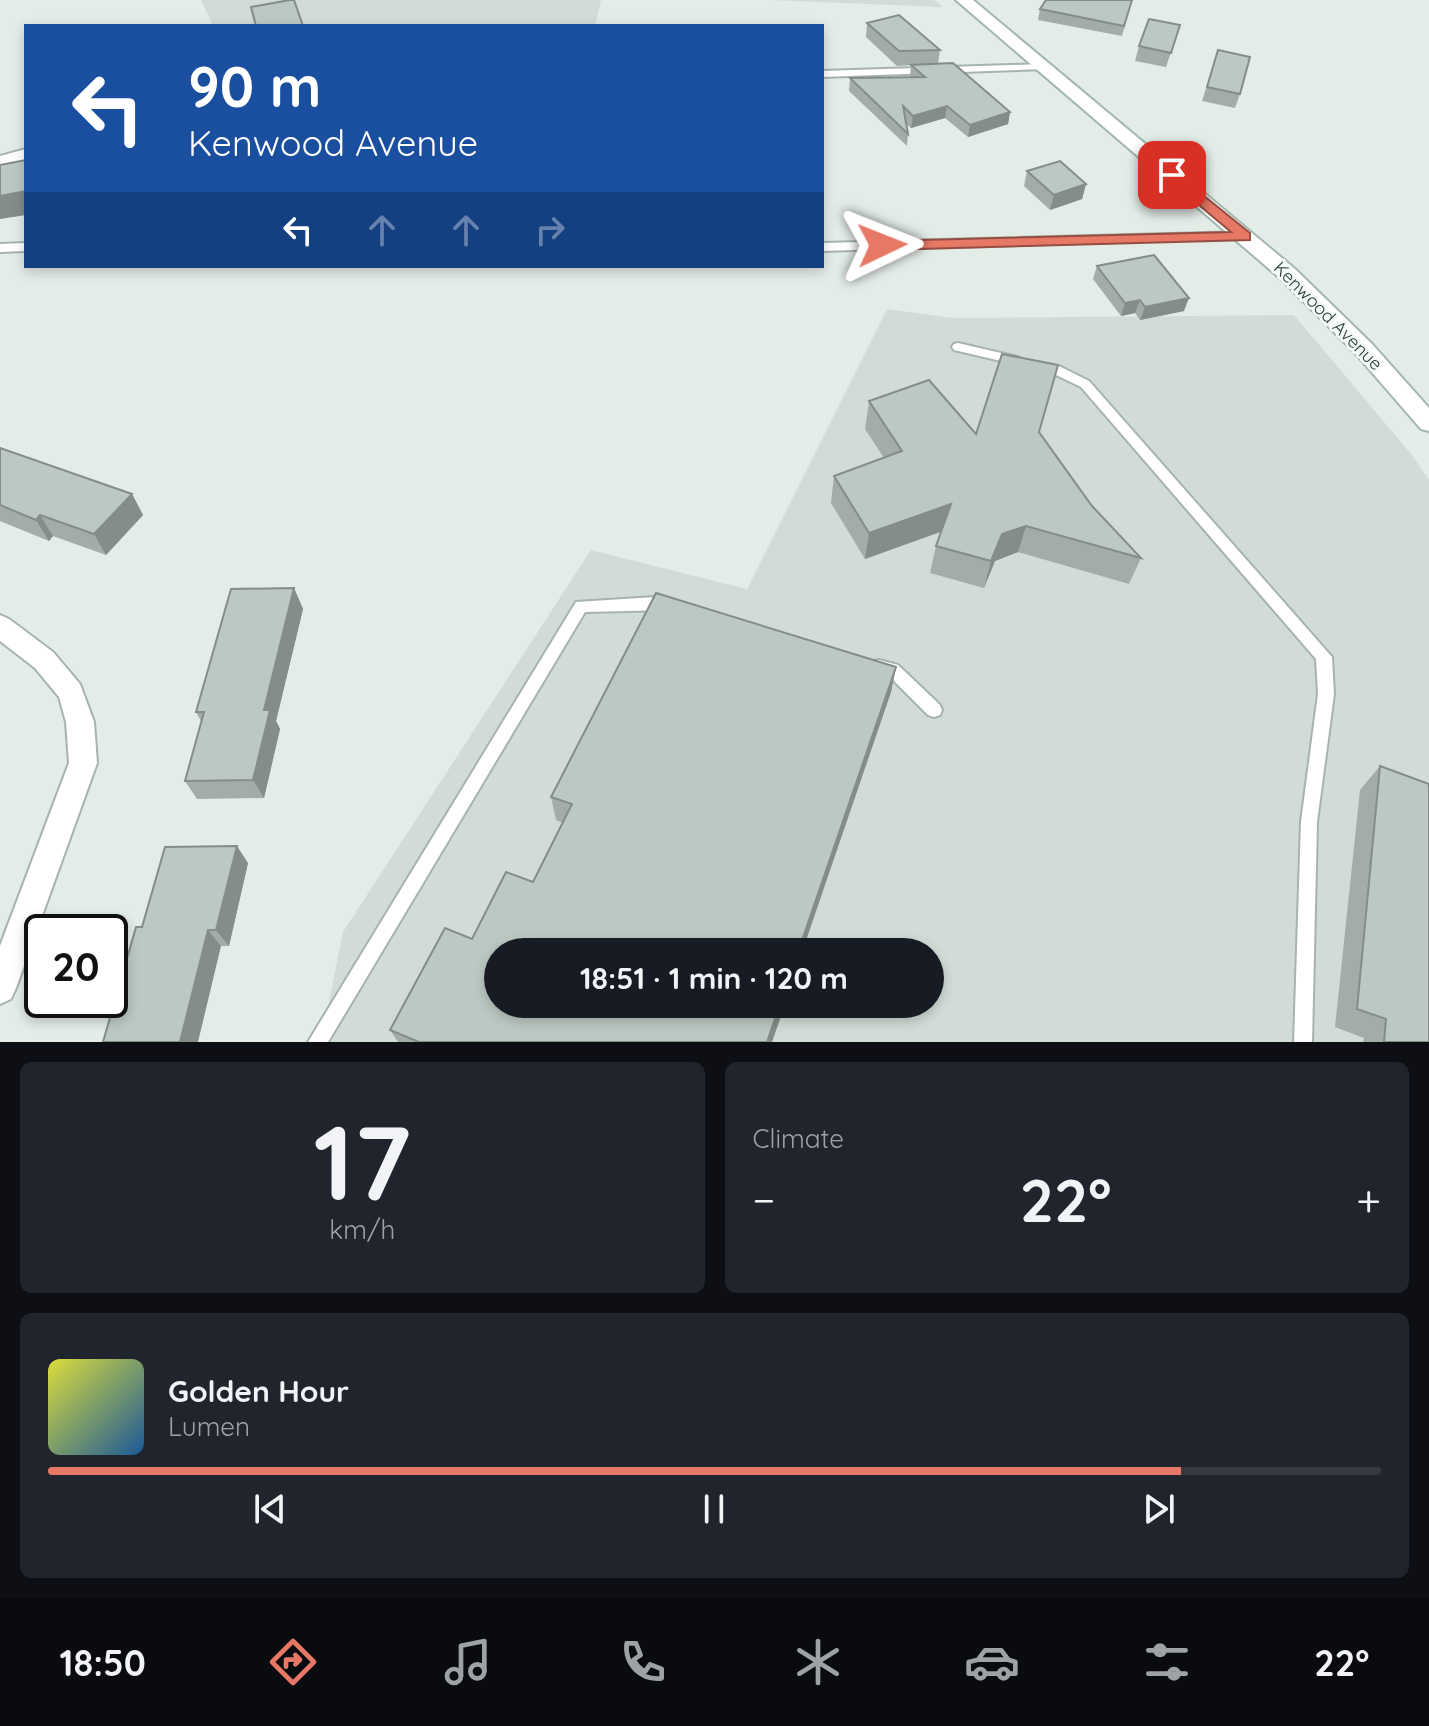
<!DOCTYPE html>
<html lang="en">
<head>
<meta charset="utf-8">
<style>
	:root { --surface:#171b24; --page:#20242c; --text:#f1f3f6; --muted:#9ea1a6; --line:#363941; --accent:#e77866 }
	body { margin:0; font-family:Quicksand,sans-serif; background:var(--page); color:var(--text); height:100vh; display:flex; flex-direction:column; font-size:30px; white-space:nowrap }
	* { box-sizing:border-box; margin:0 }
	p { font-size:26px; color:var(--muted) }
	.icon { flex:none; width:44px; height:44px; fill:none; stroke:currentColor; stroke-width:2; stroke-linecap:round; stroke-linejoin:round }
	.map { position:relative; height:1042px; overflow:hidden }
	.drawer { display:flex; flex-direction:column; gap:20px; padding:20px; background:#0d0f14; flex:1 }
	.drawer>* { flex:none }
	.top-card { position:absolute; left:24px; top:24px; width:800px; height:244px; border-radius:0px; box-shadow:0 4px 12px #0003; background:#1a4fa0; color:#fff; overflow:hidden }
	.speed { position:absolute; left:24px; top:914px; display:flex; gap:16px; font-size:40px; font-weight:700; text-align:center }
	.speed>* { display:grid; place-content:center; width:104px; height:104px; border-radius:50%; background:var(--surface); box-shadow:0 4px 12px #0003; line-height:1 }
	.speed .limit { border:4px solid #111; border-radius:12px; background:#fff; color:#111 }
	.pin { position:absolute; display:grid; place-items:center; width:68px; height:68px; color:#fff; margin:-34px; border-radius:16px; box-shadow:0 4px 12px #0006 }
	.me { position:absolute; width:88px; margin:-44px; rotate:88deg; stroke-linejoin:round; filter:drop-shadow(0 0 6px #0008) }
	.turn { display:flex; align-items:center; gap:28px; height:168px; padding:0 32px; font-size:36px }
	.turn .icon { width:104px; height:104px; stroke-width:2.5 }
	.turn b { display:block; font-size:56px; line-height:68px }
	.lanes { display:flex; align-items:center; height:76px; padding:0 32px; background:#0003; justify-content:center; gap:40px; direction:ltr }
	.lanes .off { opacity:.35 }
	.big { font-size:60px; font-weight:800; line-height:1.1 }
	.drawer .card { flex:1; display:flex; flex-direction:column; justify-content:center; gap:12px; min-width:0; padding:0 28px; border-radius:12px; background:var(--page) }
	.drawer .dial { align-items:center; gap:0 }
	.dial b { font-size:104px; line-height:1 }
	.song { display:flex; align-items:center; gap:24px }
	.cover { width:96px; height:96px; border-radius:12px; background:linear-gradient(135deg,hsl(60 70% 55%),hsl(210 70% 35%)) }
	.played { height:8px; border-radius:4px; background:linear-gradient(90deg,var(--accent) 85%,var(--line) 85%) }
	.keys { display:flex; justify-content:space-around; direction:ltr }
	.heat { display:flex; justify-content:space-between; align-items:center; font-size:44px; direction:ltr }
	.drawer .tiles { flex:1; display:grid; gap:20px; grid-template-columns:1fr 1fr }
	.card:last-child { grid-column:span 2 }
	.trip { position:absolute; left:484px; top:938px; width:460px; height:80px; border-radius:40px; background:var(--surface); box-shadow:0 4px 12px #0003; font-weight:800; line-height:80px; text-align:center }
	.menu { display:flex; height:128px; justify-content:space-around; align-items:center; background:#090b0e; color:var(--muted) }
	.menu .icon { width:56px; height:56px }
	.menu .current { color:var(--accent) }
	.menu b { font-size:36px; color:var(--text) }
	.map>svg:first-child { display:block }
</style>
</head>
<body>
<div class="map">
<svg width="1429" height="1042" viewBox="0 0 1429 1042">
	<rect width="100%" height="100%" fill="#e3ece7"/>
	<path fill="#d2dcd6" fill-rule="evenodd" d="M 201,0 L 601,0 L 595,26 L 213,26 Z
		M 769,0 L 934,0 L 943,7 Z
		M 887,309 L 953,318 L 1294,315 L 1411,454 L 1429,480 L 1429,1042 L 321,1042 L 343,932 L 591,550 L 747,589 ZM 498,952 L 930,952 L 930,1004 L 498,1004 Z"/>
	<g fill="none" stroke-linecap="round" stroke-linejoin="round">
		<defs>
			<path id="lane" d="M 1044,64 L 1049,67 L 1047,69 L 822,77 L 822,71 Z
				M 1245,232 L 1249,234 L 1249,238 L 822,251 L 822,243 Z
				M 26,243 L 26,251 L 0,252 L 0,244 Z
				M 958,343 L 1018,357 L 1024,361 L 1018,365 L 954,350 L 952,347 L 954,344 Z
				M 1038,362 L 1061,367 L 1089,381 L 1332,657 L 1334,694 L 1317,822 L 1312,1042 L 1294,1042 L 1301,822 L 1318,694 L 1316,659 L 1081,387 L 1054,374 L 1034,369 L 1032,366 Z
				M 655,597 L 671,602 L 673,606 L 671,610 L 585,612 L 328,1042 L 308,1042 L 576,602 Z
				M 879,660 L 898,665 L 940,705 L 942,710 L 940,715 L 934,717 L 928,715 L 888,675 L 874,671 L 871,666 L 874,661 Z"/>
			<path id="street" d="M 26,149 L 26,160 L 0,167 L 0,156 Z
				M 0,615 L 9,619 L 53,652 L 80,684 L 94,722 L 97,763 L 16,988 L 11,999 L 0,1004 L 0,946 L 69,763 L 66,722 L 59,697 L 35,668 L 0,641 Z"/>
			<path id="secondary" d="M 956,0 L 973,0 L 1295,269 L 1372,344 L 1429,408 L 1429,431 L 1421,429 L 1356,354 L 1281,279 Z"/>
		</defs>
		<use href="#lane" stroke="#a6b4ad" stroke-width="4"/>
		<use href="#street" stroke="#a6b4ad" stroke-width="4"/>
		<use href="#secondary" stroke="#a2b7ae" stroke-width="4"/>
		<use href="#lane" fill="#fff" fill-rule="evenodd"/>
		<use href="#street" fill="#fff" fill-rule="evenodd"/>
		<use href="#secondary" fill="#fff" fill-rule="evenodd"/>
	</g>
	<path fill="#a2ada8" d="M 1132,0 L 1122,36 L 1038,20 L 1040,9 Z
		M 867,23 L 940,50 L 938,64 L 1010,112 L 1008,124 L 968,137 L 945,118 L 911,128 L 906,124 L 908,134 L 907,146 L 849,91 L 850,78 L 910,77 L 911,65 L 897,66 L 866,37 Z
		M 1180,25 L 1166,67 L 1135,61 L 1139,46 Z
		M 1218,50 L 1240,94 L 1235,108 L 1202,101 Z
		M 1027,171 L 1086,184 L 1082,199 L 1050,210 L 1024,186 Z
		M 1097,266 L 1184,311 L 1140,320 L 1135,313 L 1121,316 L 1093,279 Z
		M 869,401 L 976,434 L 1039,432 L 1092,506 L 1141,558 L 1129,584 L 1018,552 L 995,561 L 984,588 L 930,573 L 936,546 L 941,532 L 865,559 L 831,503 L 834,476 L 884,458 L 865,429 Z
		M 0,448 L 132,494 L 143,515 L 106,555 L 53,536 L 49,541 L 0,521 Z
		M 294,588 L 303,609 L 276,721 L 280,729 L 264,798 L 197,799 L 185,781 L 201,721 L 196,712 Z
		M 896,667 L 891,692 L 802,952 L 498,952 L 498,1004 L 785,1004 L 772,1042 L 398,1042 L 390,1030 L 533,882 L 563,823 L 556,820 L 551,797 Z
		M 1380,766 L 1429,1042 L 1363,1042 L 1364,1038 L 1335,1027 L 1360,790 Z
		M 248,863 L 229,946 L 221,946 L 142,927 Z"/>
	<path fill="#848d88" d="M 947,106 L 945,118 L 911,128 L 913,116 Z
		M 1010,112 L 1008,124 L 968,137 L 970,125 Z
		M 1086,184 L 1082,199 L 1050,210 L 1054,195 Z
		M 26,191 L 26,215 L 0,219 L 0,196 Z
		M 1189,298 L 1184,311 L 1140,320 L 1145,307 Z
		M 1140,300 L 1135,313 L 1121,316 L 1125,303 Z
		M 132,494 L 143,515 L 106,555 L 94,534 Z
		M 951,504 L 945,530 L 865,559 L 869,533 Z
		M 40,515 L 53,536 L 49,541 L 36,520 Z
		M 1026,526 L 1018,552 L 995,561 L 984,588 L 991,561 L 1002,534 Z
		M 294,588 L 303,609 L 276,721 L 280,729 L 264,798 L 253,780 L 264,710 Z
		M 896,667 L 891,692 L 802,952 L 798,952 Z
		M 237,846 L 248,863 L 229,946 L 216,930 Z
		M 208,930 L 221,946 L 198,1042 L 180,1042 Z
		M 780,1004 L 785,1004 L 772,1042 L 767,1042 Z"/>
	<path fill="#bcc9c3" stroke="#848d88" stroke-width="2" d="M 290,0 L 294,0 L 303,26 L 256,26 L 251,7 Z
		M 1046,0 L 1132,0 L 1124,26 L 1040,9 Z
		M 899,15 L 940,50 L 899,51 L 867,23 Z
		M 1149,19 L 1180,25 L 1171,53 L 1139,46 Z
		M 1218,50 L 1250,57 L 1240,94 L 1207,87 Z
		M 953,63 L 1010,112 L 970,125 L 947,106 L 913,116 L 903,106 L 908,134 L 850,78 L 925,77 L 911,65 Z
		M 26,160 L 26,191 L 0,196 L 0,165 Z
		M 1060,161 L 1086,184 L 1054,195 L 1027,171 Z
		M 1154,255 L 1189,298 L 1145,307 L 1140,300 L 1125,303 L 1097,266 Z
		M 1002,354 L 1058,365 L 1039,432 L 1092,506 L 1141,558 L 1026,526 L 1002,534 L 991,561 L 936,546 L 951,504 L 869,533 L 834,476 L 902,451 L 869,401 L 929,380 L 976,434 Z
		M 0,448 L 132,494 L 94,534 L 40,515 L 36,520 L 0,505 Z
		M 294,588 L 264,710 L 270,710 L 253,780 L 185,781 L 204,712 L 196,712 L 231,589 Z
		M 656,593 L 896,667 L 798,952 L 498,952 L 498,1004 L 780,1004 L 767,1042 L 419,1042 L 390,1030 L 445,928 L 472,939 L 506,872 L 533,882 L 572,804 L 551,797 Z
		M 1380,766 L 1429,784 L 1429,1042 L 1384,1042 L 1386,1019 L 1357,1009 Z
		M 237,846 L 216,930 L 208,930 L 180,1042 L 103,1042 L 136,927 L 142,927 L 165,847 Z"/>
	<path fill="#e77866" stroke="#964e42" stroke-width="2" d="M 1172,170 L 1250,233 L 1250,240 L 882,250 L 875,245 L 882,241 L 1231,232 L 1167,178 L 1165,175 Z"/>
	<g text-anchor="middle" stroke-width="6" stroke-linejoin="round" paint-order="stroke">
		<g font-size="18" fill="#243c33" stroke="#f4f9f6">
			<text transform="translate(1328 316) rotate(45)" y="6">Kenwood Avenue</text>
		</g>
	</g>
</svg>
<div class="speed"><div class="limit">20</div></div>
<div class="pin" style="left:1172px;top:175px;background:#d93025"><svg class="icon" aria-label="arrive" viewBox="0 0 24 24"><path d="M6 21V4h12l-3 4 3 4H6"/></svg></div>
<svg class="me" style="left:882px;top:245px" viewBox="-20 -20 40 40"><path d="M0-17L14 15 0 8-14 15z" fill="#e77866" stroke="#fff" stroke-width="4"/></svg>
<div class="trip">18:51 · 1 min · 120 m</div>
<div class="top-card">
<div class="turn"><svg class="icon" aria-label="left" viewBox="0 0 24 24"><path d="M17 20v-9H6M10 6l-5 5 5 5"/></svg><div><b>90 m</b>Kenwood Avenue</div></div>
<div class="lanes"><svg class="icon" aria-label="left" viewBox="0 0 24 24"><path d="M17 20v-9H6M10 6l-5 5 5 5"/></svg><svg class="icon off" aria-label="ahead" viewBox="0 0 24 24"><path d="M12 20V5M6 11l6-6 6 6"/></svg><svg class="icon off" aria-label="ahead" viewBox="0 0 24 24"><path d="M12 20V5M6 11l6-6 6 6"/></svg><svg class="icon off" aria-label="right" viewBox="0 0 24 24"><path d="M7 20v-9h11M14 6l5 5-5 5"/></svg></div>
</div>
</div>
<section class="drawer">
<div class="tiles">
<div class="card dial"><b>17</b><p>km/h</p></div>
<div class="card"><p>Climate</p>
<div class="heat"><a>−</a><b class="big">22°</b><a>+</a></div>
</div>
<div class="card">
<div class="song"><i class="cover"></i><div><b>Golden Hour</b><p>Lumen</p></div></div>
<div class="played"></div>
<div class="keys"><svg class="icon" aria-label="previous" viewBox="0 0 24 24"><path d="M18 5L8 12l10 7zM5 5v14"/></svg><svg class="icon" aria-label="pause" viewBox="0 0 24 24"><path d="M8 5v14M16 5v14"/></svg><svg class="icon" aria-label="next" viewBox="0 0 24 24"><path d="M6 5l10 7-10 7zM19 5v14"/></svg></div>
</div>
</div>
</section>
<nav class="menu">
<b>18:50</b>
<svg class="icon current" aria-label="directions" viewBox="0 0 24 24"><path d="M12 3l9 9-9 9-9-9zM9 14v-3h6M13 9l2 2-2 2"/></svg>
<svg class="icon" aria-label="music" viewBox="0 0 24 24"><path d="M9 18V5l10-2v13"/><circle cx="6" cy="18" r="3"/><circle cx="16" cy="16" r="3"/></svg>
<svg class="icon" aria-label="phone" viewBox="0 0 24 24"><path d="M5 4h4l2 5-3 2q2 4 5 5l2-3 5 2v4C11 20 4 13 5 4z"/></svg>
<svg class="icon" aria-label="climate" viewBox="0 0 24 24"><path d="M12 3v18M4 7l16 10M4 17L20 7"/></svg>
<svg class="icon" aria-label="car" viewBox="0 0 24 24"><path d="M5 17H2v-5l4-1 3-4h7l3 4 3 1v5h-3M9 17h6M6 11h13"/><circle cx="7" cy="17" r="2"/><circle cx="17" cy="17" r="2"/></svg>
<svg class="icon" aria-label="filters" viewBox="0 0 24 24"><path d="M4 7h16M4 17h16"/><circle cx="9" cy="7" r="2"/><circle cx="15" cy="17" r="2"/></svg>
<b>22°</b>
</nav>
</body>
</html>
